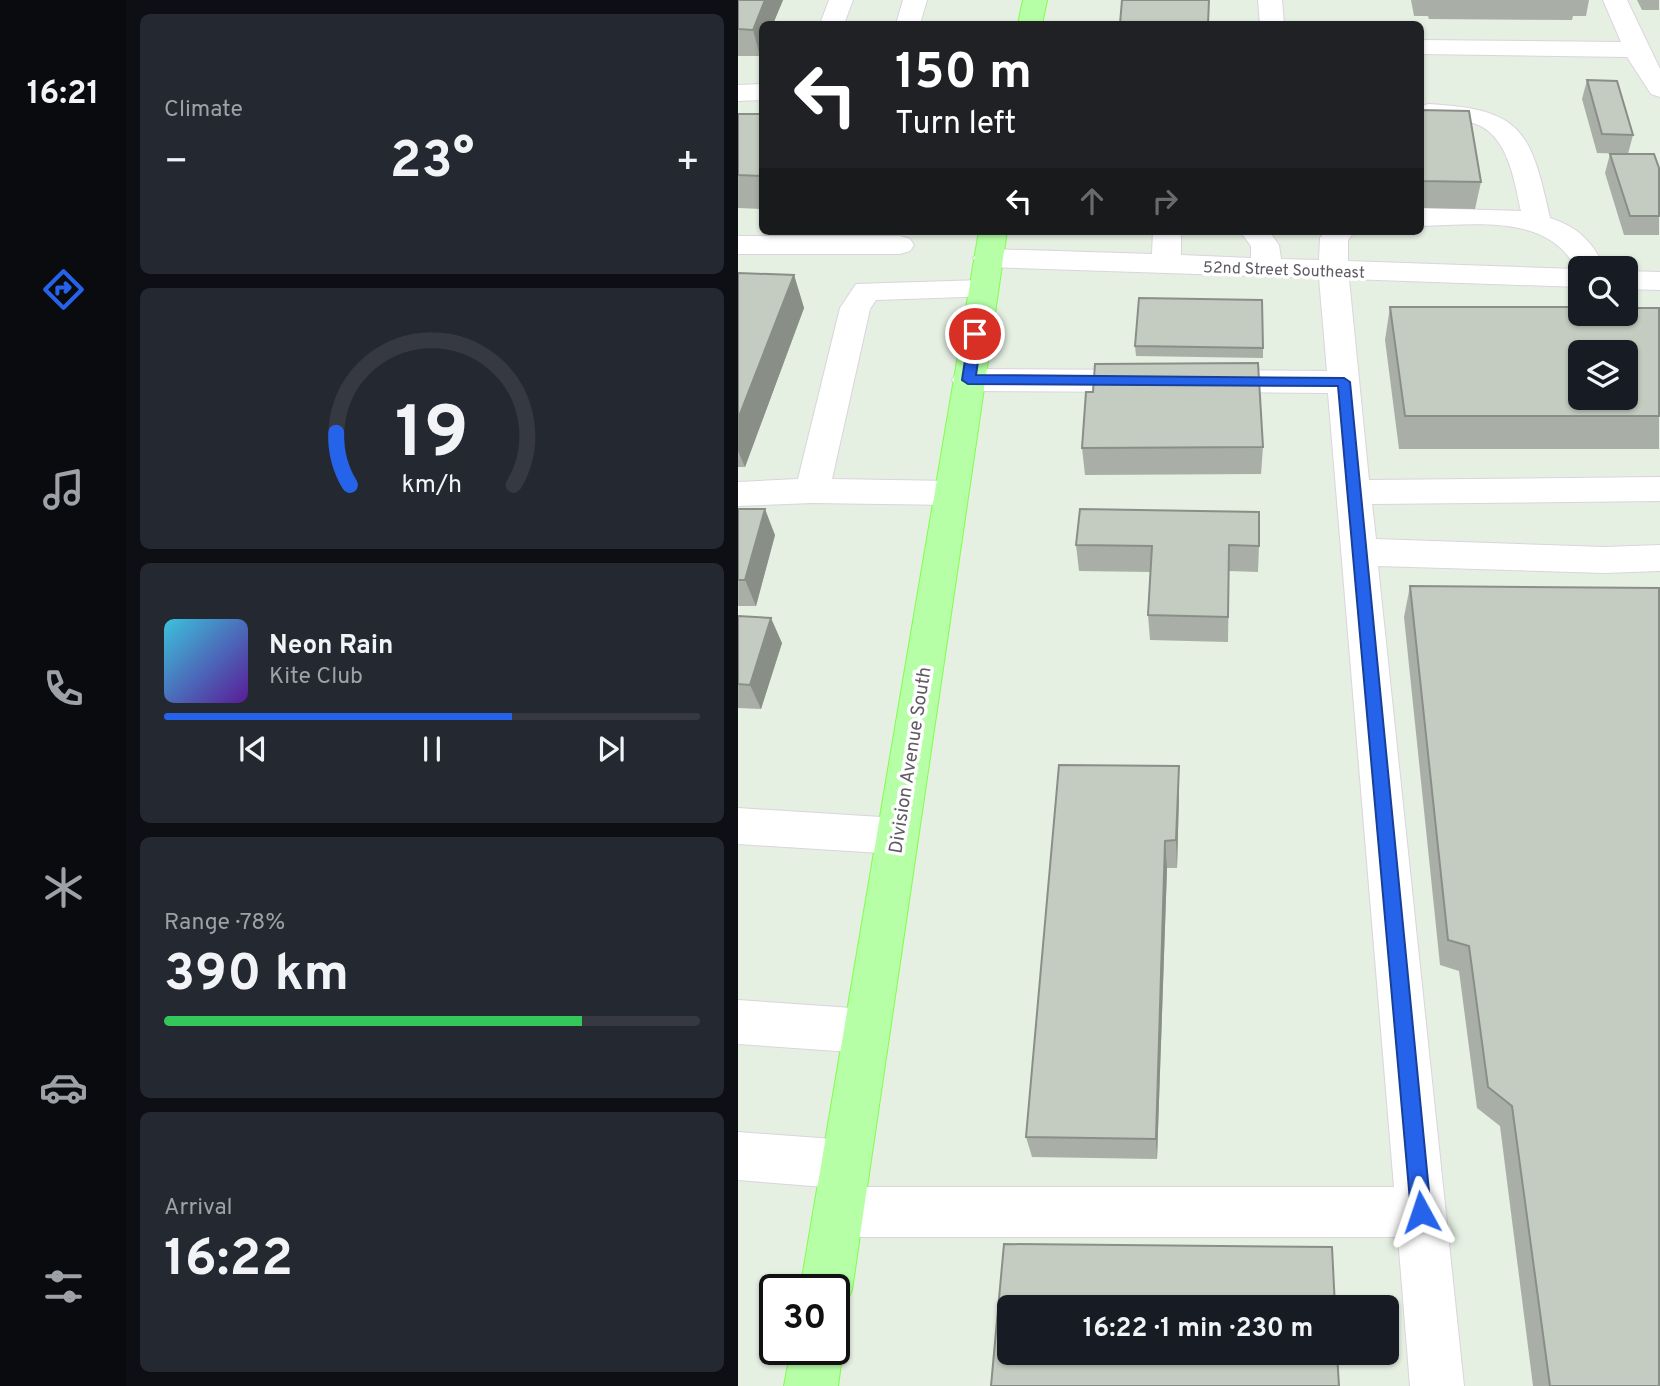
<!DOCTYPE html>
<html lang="en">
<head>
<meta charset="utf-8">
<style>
	:root { --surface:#171b24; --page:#242831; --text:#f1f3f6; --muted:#9ea1a6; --line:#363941; --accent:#2563eb }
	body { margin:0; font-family:Overpass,sans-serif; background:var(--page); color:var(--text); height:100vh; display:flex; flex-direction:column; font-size:26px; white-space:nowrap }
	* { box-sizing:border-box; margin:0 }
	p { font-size:23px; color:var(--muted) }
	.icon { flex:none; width:38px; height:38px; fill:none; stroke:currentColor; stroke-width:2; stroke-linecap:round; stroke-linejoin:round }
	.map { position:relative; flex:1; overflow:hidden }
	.details { display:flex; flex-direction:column; gap:14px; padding:14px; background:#0d0f14; width:612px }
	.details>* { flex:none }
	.guide { position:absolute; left:21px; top:21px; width:665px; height:214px; border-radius:10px; box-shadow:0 2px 5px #0004; background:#202124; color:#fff; overflow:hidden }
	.buttons { position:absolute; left:830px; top:256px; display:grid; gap:14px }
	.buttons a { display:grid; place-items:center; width:70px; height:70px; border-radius:10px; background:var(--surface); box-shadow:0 2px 5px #0004; font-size:35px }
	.speed { position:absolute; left:21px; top:1274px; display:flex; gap:14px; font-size:35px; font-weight:700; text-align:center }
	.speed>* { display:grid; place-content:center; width:91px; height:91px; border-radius:50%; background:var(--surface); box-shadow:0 2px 5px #0004; line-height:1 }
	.speed .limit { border:4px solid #111; border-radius:10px; background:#fff; color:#111 }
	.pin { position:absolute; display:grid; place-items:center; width:60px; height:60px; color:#fff; margin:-30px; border:4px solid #fff; border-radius:50%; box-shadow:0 2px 7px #0007 }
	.me { position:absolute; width:77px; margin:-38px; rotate:355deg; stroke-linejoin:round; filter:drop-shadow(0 0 5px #0008) }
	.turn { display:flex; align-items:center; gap:24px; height:147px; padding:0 21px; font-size:32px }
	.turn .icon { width:91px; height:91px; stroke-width:2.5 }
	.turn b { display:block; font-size:49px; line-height:60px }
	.lanes { display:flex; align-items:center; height:66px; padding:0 21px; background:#0003; justify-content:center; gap:35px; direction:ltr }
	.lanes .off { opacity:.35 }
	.big { font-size:52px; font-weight:700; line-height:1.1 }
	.details .widget { flex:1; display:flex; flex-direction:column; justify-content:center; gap:10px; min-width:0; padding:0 24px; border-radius:10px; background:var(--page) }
	.details .dial { align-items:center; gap:0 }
	.dial svg { height:182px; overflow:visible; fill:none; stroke:var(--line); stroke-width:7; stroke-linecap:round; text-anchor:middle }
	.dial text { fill:var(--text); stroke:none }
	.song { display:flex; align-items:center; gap:21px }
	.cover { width:84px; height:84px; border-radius:10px; background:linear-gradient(135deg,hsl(190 70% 55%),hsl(270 70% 35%)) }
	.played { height:7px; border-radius:4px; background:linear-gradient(90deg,var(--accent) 65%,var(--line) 65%) }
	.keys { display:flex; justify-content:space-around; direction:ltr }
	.heat { display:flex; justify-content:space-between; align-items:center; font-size:38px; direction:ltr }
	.charge { height:10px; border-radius:5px; background:linear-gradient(90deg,#34c759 78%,var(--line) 0) }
	.trip { position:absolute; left:259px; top:1295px; width:402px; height:70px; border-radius:10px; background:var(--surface); box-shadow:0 2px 5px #0004; font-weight:700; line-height:70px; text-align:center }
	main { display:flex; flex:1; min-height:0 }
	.dock { display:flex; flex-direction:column; width:126px; justify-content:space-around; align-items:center; background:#090b0e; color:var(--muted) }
	.dock .icon { width:49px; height:49px }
	.dock .current { color:var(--accent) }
	.dock b { font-size:32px; color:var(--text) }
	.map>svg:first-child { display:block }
</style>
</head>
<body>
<main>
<nav class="dock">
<b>16:21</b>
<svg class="icon current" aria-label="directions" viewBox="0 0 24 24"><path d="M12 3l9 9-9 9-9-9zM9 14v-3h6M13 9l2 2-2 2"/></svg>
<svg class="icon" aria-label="music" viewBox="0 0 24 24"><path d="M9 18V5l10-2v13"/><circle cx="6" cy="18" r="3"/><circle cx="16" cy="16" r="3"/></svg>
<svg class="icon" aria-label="phone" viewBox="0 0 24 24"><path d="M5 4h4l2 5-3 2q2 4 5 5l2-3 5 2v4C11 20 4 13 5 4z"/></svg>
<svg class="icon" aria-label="climate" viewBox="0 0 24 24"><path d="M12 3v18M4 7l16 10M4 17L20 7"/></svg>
<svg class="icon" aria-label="car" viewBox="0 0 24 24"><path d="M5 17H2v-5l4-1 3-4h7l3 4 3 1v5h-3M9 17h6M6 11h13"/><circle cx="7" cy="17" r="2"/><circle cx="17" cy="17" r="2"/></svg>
<svg class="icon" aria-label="filters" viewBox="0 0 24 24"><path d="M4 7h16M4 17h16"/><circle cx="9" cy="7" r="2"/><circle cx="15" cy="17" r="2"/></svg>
</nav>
<section class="details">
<div class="widget"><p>Climate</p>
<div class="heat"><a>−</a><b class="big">23°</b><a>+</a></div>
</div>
<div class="widget dial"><svg viewBox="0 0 100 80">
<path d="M14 69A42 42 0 1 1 86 69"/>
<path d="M14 69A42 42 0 0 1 8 46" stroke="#2563eb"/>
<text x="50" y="56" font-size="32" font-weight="700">19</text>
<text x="50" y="72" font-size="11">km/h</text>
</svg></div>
<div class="widget">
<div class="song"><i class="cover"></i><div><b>Neon Rain</b><p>Kite Club</p></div></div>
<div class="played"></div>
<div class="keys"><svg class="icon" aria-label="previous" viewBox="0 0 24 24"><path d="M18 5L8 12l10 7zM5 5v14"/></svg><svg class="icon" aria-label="pause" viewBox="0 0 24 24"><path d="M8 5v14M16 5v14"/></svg><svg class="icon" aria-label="next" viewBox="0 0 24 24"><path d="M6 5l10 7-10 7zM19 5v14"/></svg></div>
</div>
<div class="widget"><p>Range · 78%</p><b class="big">390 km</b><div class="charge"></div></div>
<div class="widget"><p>Arrival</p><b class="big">16:22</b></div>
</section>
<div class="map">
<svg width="922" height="1386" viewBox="0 0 922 1386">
	<rect width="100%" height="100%" fill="#e5efe2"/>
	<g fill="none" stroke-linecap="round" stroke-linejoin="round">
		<defs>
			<path id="minor" d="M 91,0 L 115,0 L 106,24 L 82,24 Z
				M 165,0 L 189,0 L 182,24 L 158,24 Z
				M 520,0 L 544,0 L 546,24 L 522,24 Z
				M 865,0 L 889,0 L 922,69 L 922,97 L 913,94 L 889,57 L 682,54 L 682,40 L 883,42 Z
				M 24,84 L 24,100 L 0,101 L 0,85 Z
				M 691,104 C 784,109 793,131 812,218 C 840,227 854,241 867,268 L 842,268 L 842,287 L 611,279 L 631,480 L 922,477 L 922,501 L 634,504 L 638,539 L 866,547 L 922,545 L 922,571 L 866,573 L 640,566 L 726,1386 L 672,1386 L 660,1237 L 100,1237 L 82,1230 L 75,1212 L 82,1194 L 99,1188 L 0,1180 L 0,1132 L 108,1140 L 125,1147 L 132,1164 L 125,1181 L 111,1187 L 656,1187 L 590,393 L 470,392 L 459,389 L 454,381 L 459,373 L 470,370 L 589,371 L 581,278 L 250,267 L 240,264 L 235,258 L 240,252 L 250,249 L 414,254 L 415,231 L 443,231 L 443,255 L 513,258 L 513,246 L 502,231 L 531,231 L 541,245 L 543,259 L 581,260 L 582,238 L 587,231 L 617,231 L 610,240 L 610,261 L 838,269 C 811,213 735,225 682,226 L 682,208 L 783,211 C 776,180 770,130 731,122 C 715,119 699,122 682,118 L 682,106 Z
				M 0,236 L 162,236 L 172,239 L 176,245 L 172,251 L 162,254 L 0,254 Z
				M 887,271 L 922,272 L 922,290 L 887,289 Z
				M 245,280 L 256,282 L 260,289 L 256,296 L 138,300 L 132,309 L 94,479 L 213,481 L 225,484 L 230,493 L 225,502 L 213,505 L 74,503 L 0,506 L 0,482 L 60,479 L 102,308 L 118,284 Z
				M 230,369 L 407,370 L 418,373 L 423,381 L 418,389 L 407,392 L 230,391 L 219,388 L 214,380 L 219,372 Z
				M 0,808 L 159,818 L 174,823 L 180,836 L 174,849 L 159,854 L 0,844 Z
				M 0,1000 L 128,1009 L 144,1015 L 151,1031 L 144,1047 L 128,1053 L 0,1044 Z"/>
			<path id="major" d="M 285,0 L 309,0 L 304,24 L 280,24 Z
				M 241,231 L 269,231 L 114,1290 L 106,1308 L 96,1312 L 96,1290 L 62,1290 Z
				M 96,1330 L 105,1349 L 100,1386 L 46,1386 L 53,1349 L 96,1349 Z"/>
		</defs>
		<use href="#minor" stroke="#dad5dd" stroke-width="2"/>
		<use href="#major" stroke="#7fff4b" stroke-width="2"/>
		<use href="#minor" fill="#fff" fill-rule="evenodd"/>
		<use href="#major" fill="#b6ffa7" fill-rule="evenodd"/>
	</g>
	<path fill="#a9afa6" d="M 0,0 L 45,0 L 35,24 L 24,24 L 24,49 L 22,56 L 0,56 Z
		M 673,0 L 851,0 L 848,16 L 835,16 L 834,20 L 691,19 L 690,16 L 676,16 Z
		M 899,0 L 921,0 L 921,10 L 904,10 Z
		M 849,80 L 895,135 L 890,154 L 859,153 L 844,99 Z
		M 682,110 L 743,182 L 737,209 L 682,208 Z
		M 0,114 L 24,114 L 24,209 L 0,208 Z
		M 872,154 L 921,168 L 921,235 L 886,235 L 867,173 Z
		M 0,273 L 56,275 L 66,308 L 7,467 L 0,467 Z
		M 652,307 L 921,308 L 921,449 L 661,449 L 647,340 Z
		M 397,346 L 525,348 L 525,358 L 398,356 Z
		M 525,447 L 523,474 L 347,475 L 344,448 Z
		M 0,509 L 37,535 L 18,606 L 0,606 Z
		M 342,509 L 521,546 L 520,572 L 491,571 L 490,642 L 412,640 L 410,615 L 413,572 L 341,571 L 338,545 Z
		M 672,586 L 921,1386 L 795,1386 L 762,1126 L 739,1108 L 721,971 L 702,965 L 666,617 Z
		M 0,616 L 44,643 L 23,709 L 0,708 Z
		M 441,766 L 441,795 L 439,868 L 429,868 L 419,1159 L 294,1157 L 288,1137 Z"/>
	<path fill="#898f87" d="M 27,0 L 45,0 L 35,24 L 24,24 L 24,49 L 22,56 L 15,30 Z
		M 56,275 L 66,308 L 7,467 L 0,451 L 0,419 Z
		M 27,509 L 37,535 L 18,606 L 7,580 Z
		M 33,618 L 44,643 L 23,709 L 12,685 Z
		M 441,766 L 441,795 L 439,868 L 438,840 Z
		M 427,841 L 429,868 L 419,1159 L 418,1139 Z"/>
	<path fill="#c4ccc1" stroke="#898f87" stroke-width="2" fill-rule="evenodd" d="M 0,0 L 27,0 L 15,30 L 0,29 Z
		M 384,0 L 471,0 L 470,24 L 382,24 Z
		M 849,80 L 879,81 L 895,135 L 864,134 Z
		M 682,110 L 731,111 L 743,182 L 682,181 Z
		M 0,114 L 24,114 L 24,176 L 0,175 Z
		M 872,154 L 916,154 L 921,168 L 921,216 L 892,216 Z
		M 0,273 L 56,275 L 0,419 Z
		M 401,298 L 524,300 L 525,348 L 397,346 Z
		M 652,307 L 842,307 L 842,313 L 887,313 L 887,308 L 921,308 L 921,416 L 667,416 ZM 842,352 L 887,352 L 887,397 L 842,397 Z
		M 520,363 L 525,447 L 344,448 L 348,392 L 355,392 L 357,364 Z
		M 0,509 L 27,509 L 7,580 L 0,580 Z
		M 342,509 L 521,512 L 521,546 L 491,545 L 490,617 L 410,615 L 414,546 L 338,545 Z
		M 672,586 L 921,588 L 921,1386 L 812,1386 L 774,1106 L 750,1087 L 731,946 L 710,940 Z
		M 0,616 L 33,618 L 12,685 L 0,684 Z
		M 321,765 L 441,766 L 438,840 L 427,841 L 418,1139 L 288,1137 Z
		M 266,1244 L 594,1247 L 597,1307 L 271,1307 L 271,1353 L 599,1353 L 601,1386 L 253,1386 Z"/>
	<path fill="#2563eb" stroke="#184099" stroke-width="2" d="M 237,330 L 244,334 L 238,375 L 606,378 L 612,382 L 693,1212 L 690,1219 L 683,1222 L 676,1219 L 673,1212 L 600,386 L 230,384 L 224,380 L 231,334 Z"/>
	<g text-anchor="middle" stroke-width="7" stroke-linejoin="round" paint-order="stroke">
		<g font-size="16" fill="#605a64" stroke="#fff">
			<text transform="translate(546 269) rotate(2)" y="6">52nd Street Southeast</text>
		</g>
		<g font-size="19" fill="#605a64" stroke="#fff">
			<text transform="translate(171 760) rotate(-81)" y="7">Division Avenue South</text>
		</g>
	</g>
</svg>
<div class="buttons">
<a><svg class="icon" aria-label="search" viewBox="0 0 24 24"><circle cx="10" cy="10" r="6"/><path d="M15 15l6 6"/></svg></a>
<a><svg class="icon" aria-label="layers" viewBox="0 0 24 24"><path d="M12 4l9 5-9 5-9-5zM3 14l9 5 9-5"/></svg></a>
</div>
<div class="speed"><div class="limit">30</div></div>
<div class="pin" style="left:237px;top:334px;background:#d93025"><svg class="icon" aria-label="arrive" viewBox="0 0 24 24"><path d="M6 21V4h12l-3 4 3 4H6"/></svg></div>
<svg class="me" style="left:683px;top:1212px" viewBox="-20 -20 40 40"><path d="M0-17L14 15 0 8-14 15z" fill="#2563eb" stroke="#fff" stroke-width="4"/></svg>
<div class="trip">16:22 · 1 min · 230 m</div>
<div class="guide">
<div class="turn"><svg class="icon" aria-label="left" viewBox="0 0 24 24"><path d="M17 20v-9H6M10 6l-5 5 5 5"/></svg><div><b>150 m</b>Turn left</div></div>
<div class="lanes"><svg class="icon" aria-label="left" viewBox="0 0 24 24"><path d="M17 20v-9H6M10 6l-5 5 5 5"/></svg><svg class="icon off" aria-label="ahead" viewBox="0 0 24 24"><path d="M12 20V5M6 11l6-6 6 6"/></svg><svg class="icon off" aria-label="right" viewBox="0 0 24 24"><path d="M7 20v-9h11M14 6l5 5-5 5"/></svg></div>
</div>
</div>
</main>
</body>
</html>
